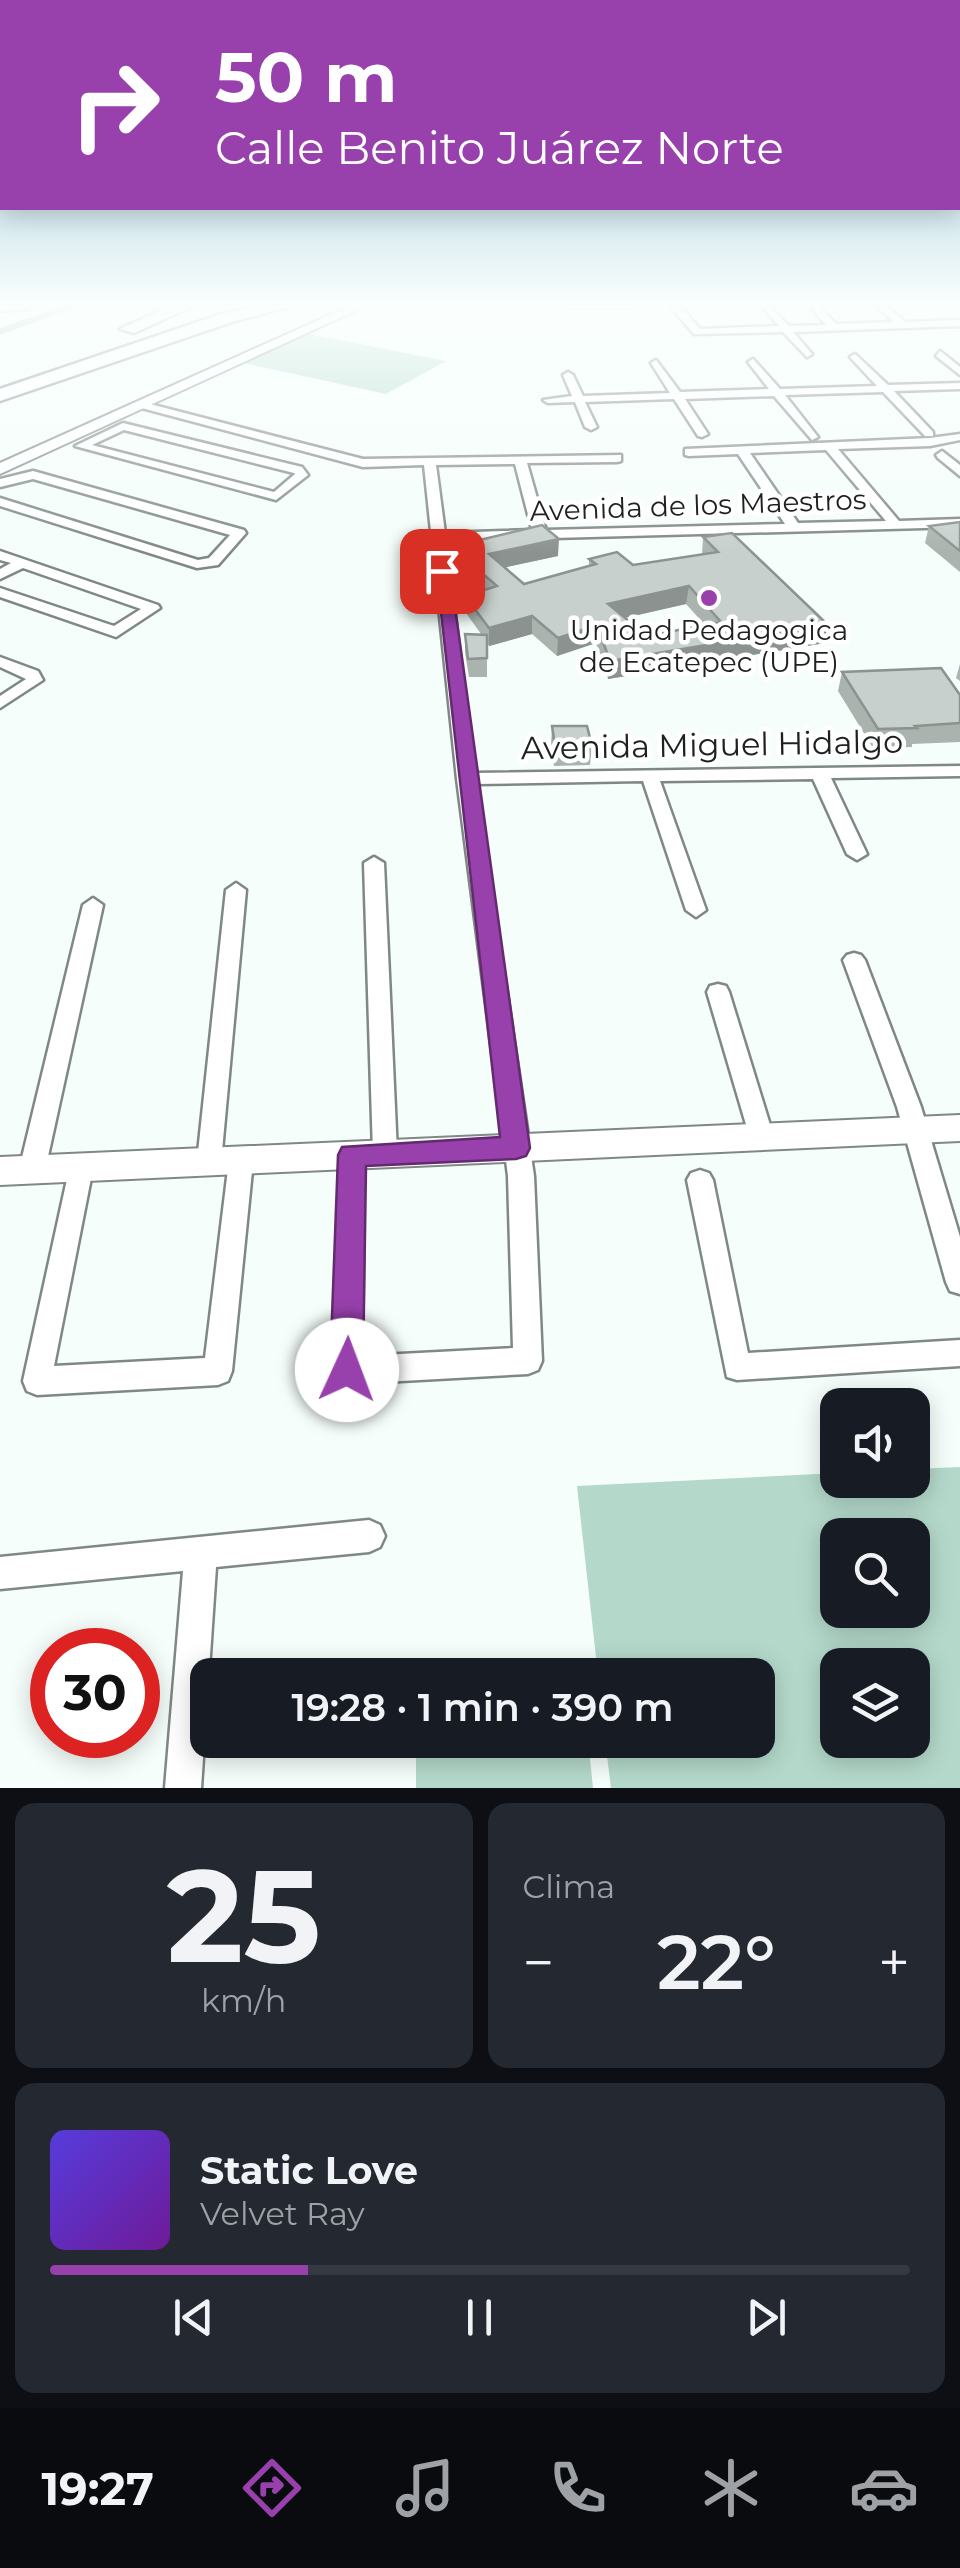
<!DOCTYPE html>
<html lang="es">
<head>
<meta charset="utf-8">
<style>
	:root { --surface:#171b24; --page:#242831; --text:#f1f3f6; --muted:#9ea1a6; --line:#363941; --accent:#9840ac }
	body { margin:0; font-family:Montserrat,sans-serif; background:var(--page); color:var(--text); height:100vh; display:flex; flex-direction:column; font-size:38px; white-space:nowrap }
	* { box-sizing:border-box; margin:0 }
	p { font-size:32px; color:var(--muted) }
	.icon { flex:none; width:55px; height:55px; fill:none; stroke:currentColor; stroke-width:2; stroke-linecap:round; stroke-linejoin:round }
	.map { position:relative; height:1788px; overflow:hidden }
	.panel { display:flex; flex-direction:column; gap:15px; padding:15px; background:#0d0f14; flex:1 }
	.panel>* { flex:none }
	.hud { position:absolute; left:0px; top:0px; width:960px; height:210px; box-shadow:0 5px 25px #0003; background:#9840ac; color:#fff; overflow:hidden }
	.buttons { position:absolute; left:820px; top:1388px; display:grid; gap:20px }
	.buttons a { display:grid; place-items:center; width:110px; height:110px; border-radius:20px; background:var(--surface); box-shadow:0 5px 25px #0003; font-size:50px }
	.speed { position:absolute; left:30px; top:1628px; display:flex; gap:20px; font-size:50px; font-weight:700; text-align:center }
	.speed>* { display:grid; place-content:center; width:130px; height:130px; border-radius:50%; background:var(--surface); box-shadow:0 5px 25px #0003; line-height:1 }
	.speed .limit { border:15px solid #d22; background:#fff; color:#111 }
	.pin { position:absolute; display:grid; place-items:center; width:85px; height:85px; color:#fff; margin:-42px; border-radius:20px; box-shadow:0 5px 15px #0006 }
	.me { position:absolute; width:110px; margin:-55px; rotate:2deg; stroke-linejoin:round; filter:drop-shadow(0 0 8px #0008) }
	.turn { display:flex; align-items:center; gap:35px; height:210px; padding:0 50px; font-size:45px }
	.turn .icon { width:130px; height:130px; stroke-width:2.5 }
	.turn b { display:block; font-size:70px; line-height:85px }
	.big { font-size:75px; font-weight:600; line-height:1.1 }
	.panel .widget { flex:1; display:flex; flex-direction:column; justify-content:center; gap:15px; min-width:0; padding:0 35px; border-radius:20px; background:var(--page) }
	.panel .dial { align-items:center; gap:0 }
	.dial b { font-size:130px; line-height:1 }
	.song { display:flex; align-items:center; gap:30px }
	.cover { width:120px; height:120px; border-radius:15px; background:linear-gradient(135deg,hsl(250 70% 55%),hsl(280 70% 35%)) }
	.played { height:10px; border-radius:5px; background:linear-gradient(90deg,var(--accent) 30%,var(--line) 30%) }
	.keys { display:flex; justify-content:space-around; direction:ltr }
	.heat { display:flex; justify-content:space-between; align-items:center; font-size:55px; direction:ltr }
	.panel .tiles { flex:1; display:grid; gap:15px; grid-template-columns:1fr 1fr }
	.widget:last-child { grid-column:span 2 }
	.trip { position:absolute; left:190px; top:1658px; width:585px; height:100px; border-radius:20px; background:var(--surface); box-shadow:0 5px 25px #0003; font-weight:600; line-height:100px; text-align:center }
	.tab-bar { display:flex; height:160px; justify-content:space-around; align-items:center; background:#090b0e; color:var(--muted) }
	.tab-bar .icon { width:70px; height:70px }
	.tab-bar .on { color:var(--accent) }
	.tab-bar b { font-size:45px; color:var(--text) }
	.map>svg:first-child { display:block }
</style>
</head>
<body>
<div class="map">
<svg width="960" height="1788" viewBox="0 0 960 1788">
	<rect width="100%" height="100%" fill="#f5fefa"/>
	<path fill="#b4d9cb" fill-rule="evenodd" d="M 304,333 L 446,361 L 386,394 L 239,362 Z
		M 960,1467 L 960,1788 L 611,1788 L 605,1740 L 758,1740 L 758,1675 L 598,1675 L 577,1486 L 837,1473 L 838,1480 L 912,1480 L 913,1469 ZM 838,1535 L 912,1535 L 912,1610 L 838,1610 ZM 838,1665 L 912,1665 L 912,1740 L 838,1740 Z
		M 416,1740 L 588,1740 L 593,1788 L 416,1788 Z"/>
	<g fill="none" stroke-linecap="round" stroke-linejoin="round">
		<path fill="#7eb3a0" fill-rule="evenodd" d="M 69,304 L 84,304 L 0,335 L 0,328 Z"/>
		<defs>
			<path id="street" d="M 668,304 L 678,304 L 700,329 L 779,326 L 765,310 L 770,307 L 789,326 L 826,325 L 811,307 L 816,304 L 836,324 L 894,322 L 874,304 L 884,304 L 905,322 L 960,320 L 960,326 L 793,332 L 812,354 L 807,357 L 783,332 L 694,334 Z
				M 940,351 L 960,367 L 960,375 L 936,356 Z
				M 855,354 L 888,385 L 960,383 L 960,389 L 894,391 L 933,432 L 933,436 L 925,436 L 883,392 L 785,395 L 818,437 L 812,440 L 774,396 L 685,399 L 708,434 L 702,437 L 698,436 L 674,399 L 585,402 L 597,427 L 591,430 L 585,427 L 575,402 L 548,403 L 543,400 L 572,396 L 563,375 L 568,372 L 573,375 L 583,396 L 670,393 L 651,363 L 656,360 L 680,392 L 769,389 L 748,362 L 753,359 L 780,389 L 877,386 L 850,357 Z
				M 142,402 L 363,459 L 621,455 L 621,461 L 617,462 L 527,463 L 546,530 L 785,524 L 738,454 L 689,456 L 685,455 L 685,449 L 930,438 L 960,434 L 960,440 L 930,446 L 838,449 L 899,521 L 960,519 L 960,527 L 446,541 L 474,773 L 960,766 L 960,776 L 831,778 L 867,854 L 857,860 L 847,854 L 813,779 L 660,781 L 706,910 L 696,917 L 686,910 L 643,781 L 476,784 L 534,1176 L 542,1361 L 538,1370 L 528,1374 L 347,1384 L 337,1380 L 333,1370 L 340,1155 L 343,1148 L 352,1145 L 361,1148 L 364,1155 L 362,1356 L 513,1348 L 508,1176 L 457,779 L 424,465 L 363,467 L 138,407 L 136,405 ZM 826,450 L 886,521 L 798,523 L 750,453 ZM 515,464 L 532,530 L 445,533 L 436,465 Z
				M 123,423 L 302,467 L 308,475 L 276,500 L 75,446 ZM 124,430 L 294,473 L 295,474 L 274,492 L 92,445 Z
				M 942,451 L 960,465 L 960,476 L 938,458 L 936,455 Z
				M 33,471 L 244,530 L 246,533 L 218,565 L 197,568 L 0,506 L 0,498 L 198,560 L 209,558 L 230,535 L 33,479 L 0,487 L 0,479 Z
				M 0,551 L 158,605 L 160,608 L 116,637 L 0,597 L 0,588 L 114,626 L 141,609 L 23,568 L 0,579 L 0,569 L 11,563 L 0,560 Z
				M 0,657 L 38,671 L 43,680 L 0,708 L 0,696 L 26,679 L 0,667 Z
				M 374,857 L 384,863 L 397,1153 L 394,1160 L 385,1163 L 376,1160 L 373,1153 L 364,863 Z
				M 236,883 L 246,890 L 221,1162 L 218,1169 L 209,1172 L 200,1169 L 197,1162 L 226,890 Z
				M 93,898 L 103,905 L 45,1170 L 41,1177 L 32,1180 L 23,1177 L 19,1170 L 83,905 Z
				M 854,953 L 861,955 L 865,960 L 921,1107 L 960,1237 L 960,1294 L 950,1291 L 946,1282 L 897,1107 L 843,960 L 847,955 Z
				M 718,984 L 726,986 L 729,992 L 774,1138 L 771,1145 L 762,1148 L 753,1145 L 750,1138 L 707,992 L 710,986 Z
				M 241,1151 L 250,1154 L 253,1161 L 232,1371 L 228,1381 L 218,1385 L 37,1395 L 27,1391 L 23,1381 L 71,1161 L 80,1158 L 89,1161 L 93,1168 L 54,1366 L 205,1358 L 229,1161 L 232,1154 Z
				M 700,1170 L 709,1173 L 713,1180 L 748,1353 L 960,1340 L 960,1366 L 737,1380 L 727,1377 L 687,1180 L 691,1173 Z
				M 369,1520 L 380,1525 L 385,1536 L 380,1547 L 369,1552 L 216,1567 L 201,1788 L 165,1788 L 183,1571 L 0,1589 L 0,1557 Z"/>
			<path id="secondary" d="M 354,304 L 370,304 L 0,474 L 0,463 Z
				M 563,304 L 643,304 L 637,308 L 569,308 Z
				M 960,1115 L 960,1141 L 0,1185 L 0,1157 Z"/>
			<path id="highway" d="M 0,304 L 34,304 L 26,309 L 0,311 Z
				M 175,304 L 197,304 L 134,333 L 120,329 Z
				M 268,304 L 298,304 L 232,322 L 0,401 L 0,389 L 221,314 Z"/>
		</defs>
		<use href="#street" stroke="#7f8885" stroke-width="5"/>
		<use href="#secondary" stroke="#7f8885" stroke-width="4"/>
		<use href="#highway" stroke="#7f8885" stroke-width="5"/>
		<use href="#street" fill="#fff" fill-rule="evenodd"/>
		<use href="#secondary" fill="#fff" fill-rule="evenodd"/>
		<use href="#highway" fill="#fff" fill-rule="evenodd"/>
	</g>
	<path fill="#abb3af" fill-rule="evenodd" d="M 960,522 L 960,572 L 925,543 L 929,526 Z
		M 703,537 L 828,625 L 825,643 L 608,679 L 596,643 L 557,656 L 532,634 L 489,646 L 487,643 L 487,677 L 469,677 L 465,652 L 465,634 L 481,634 L 466,613 L 465,596 L 482,591 L 461,572 L 463,544 L 558,556 L 505,567 L 524,584 L 589,566 L 589,559 L 633,565 L 702,555 ZM 686,604 L 705,625 L 647,636 L 625,618 Z
		M 960,664 L 960,681 L 956,678 Z
		M 842,672 L 960,695 L 960,742 L 912,744 L 912,747 L 873,748 L 838,691 Z
		M 552,726 L 592,746 L 590,765 L 554,766 L 551,745 Z"/>
	<path fill="#8b928f" d="M 559,539 L 558,556 L 489,571 L 489,554 Z
		M 689,586 L 686,604 L 606,622 L 608,604 Z
		M 532,616 L 532,634 L 489,646 L 489,628 Z
		M 597,625 L 596,643 L 557,656 L 558,638 Z
		M 828,625 L 825,643 L 608,679 L 610,661 Z"/>
	<path fill="#c7d0cc" stroke="#8b928f" stroke-width="2.5" fill-rule="evenodd" d="M 960,522 L 960,551 L 929,526 Z
		M 542,525 L 559,539 L 489,554 L 524,584 L 596,564 L 589,559 L 617,552 L 633,565 L 718,552 L 703,537 L 732,533 L 828,625 L 610,661 L 597,625 L 558,638 L 532,616 L 489,628 L 465,596 L 497,586 L 461,555 L 465,553 L 463,544 ZM 689,586 L 721,622 L 647,636 L 608,604 Z
		M 465,634 L 487,635 L 487,658 L 468,659 Z
		M 941,668 L 960,695 L 960,723 L 915,726 L 917,728 L 878,729 L 842,672 Z
		M 552,726 L 587,726 L 592,746 L 555,746 Z"/>
	<linearGradient id="sky" x2="0" y2="1"><stop stop-color="#7db4cb"/><stop offset="0.55" stop-color="#fafffd"/><stop offset="1" stop-color="#fafffd" stop-opacity="0"/></linearGradient>
	<rect width="960" height="554" fill="url(#sky)"/>
	<path fill="#9840ac" stroke="#632a70" stroke-width="2.5" d="M 436,568 L 450,571 L 530,1148 L 526,1156 L 516,1159 L 366,1166 L 363,1370 L 358,1380 L 347,1385 L 335,1380 L 330,1370 L 338,1155 L 342,1147 L 500,1137 Z"/>
	<circle fill="#9840ac" stroke="#fff" stroke-width="4" cx="709" cy="598" r="10"/>
	<g text-anchor="middle" stroke-width="9" stroke-linejoin="round" paint-order="stroke">
		<g font-size="28" fill="#1e2120" stroke="#fff">
			<text transform="translate(698 505) rotate(-2)" y="10">Avenida de los Maestros</text>
		</g>
		<g font-size="28" fill="#1e2120" stroke="#fff">
			<text x="709" y="640">Unidad Pedagogica<tspan x="709" dy="32">de Ecatepec (UPE)</tspan></text>
		</g>
		<g font-size="32" fill="#1e2120" stroke="#fff">
			<text transform="translate(712 745) rotate(-1)" y="11">Avenida Miguel Hidalgo</text>
		</g>
	</g>
</svg>
<div class="buttons">
<a><svg class="icon" aria-label="sound" viewBox="0 0 24 24"><path d="M4 9h4l5-4v14l-5-4H4zM17 9q2 3 0 6"/></svg></a>
<a><svg class="icon" aria-label="search" viewBox="0 0 24 24"><circle cx="10" cy="10" r="6"/><path d="M15 15l6 6"/></svg></a>
<a><svg class="icon" aria-label="layers" viewBox="0 0 24 24"><path d="M12 4l9 5-9 5-9-5zM3 14l9 5 9-5"/></svg></a>
</div>
<div class="speed"><div class="limit">30</div></div>
<div class="pin" style="left:442px;top:571px;background:#d93025"><svg class="icon" aria-label="arrive" viewBox="0 0 24 24"><path d="M6 21V4h12l-3 4 3 4H6"/></svg></div>
<svg class="me" style="left:347px;top:1370px" viewBox="-20 -20 40 40"><circle r="19" fill="#fff"/><path d="M0-13L10 11 0 6-10 11z" fill="#9840ac"/></svg>
<div class="trip">19:28 · 1 min · 390 m</div>
<div class="hud">
<div class="turn"><svg class="icon" aria-label="right" viewBox="0 0 24 24"><path d="M7 20v-9h11M14 6l5 5-5 5"/></svg><div><b>50 m</b>Calle Benito Juárez Norte</div></div>
</div>
</div>
<section class="panel">
<div class="tiles">
<div class="widget dial"><b>25</b><p>km/h</p></div>
<div class="widget"><p>Clima</p>
<div class="heat"><a>−</a><b class="big">22°</b><a>+</a></div>
</div>
<div class="widget">
<div class="song"><i class="cover"></i><div><b>Static Love</b><p>Velvet Ray</p></div></div>
<div class="played"></div>
<div class="keys"><svg class="icon" aria-label="previous" viewBox="0 0 24 24"><path d="M18 5L8 12l10 7zM5 5v14"/></svg><svg class="icon" aria-label="pause" viewBox="0 0 24 24"><path d="M8 5v14M16 5v14"/></svg><svg class="icon" aria-label="next" viewBox="0 0 24 24"><path d="M6 5l10 7-10 7zM19 5v14"/></svg></div>
</div>
</div>
</section>
<nav class="tab-bar">
<b>19:27</b>
<svg class="icon on" aria-label="directions" viewBox="0 0 24 24"><path d="M12 3l9 9-9 9-9-9zM9 14v-3h6M13 9l2 2-2 2"/></svg>
<svg class="icon" aria-label="music" viewBox="0 0 24 24"><path d="M9 18V5l10-2v13"/><circle cx="6" cy="18" r="3"/><circle cx="16" cy="16" r="3"/></svg>
<svg class="icon" aria-label="phone" viewBox="0 0 24 24"><path d="M5 4h4l2 5-3 2q2 4 5 5l2-3 5 2v4C11 20 4 13 5 4z"/></svg>
<svg class="icon" aria-label="climate" viewBox="0 0 24 24"><path d="M12 3v18M4 7l16 10M4 17L20 7"/></svg>
<svg class="icon" aria-label="car" viewBox="0 0 24 24"><path d="M5 17H2v-5l4-1 3-4h7l3 4 3 1v5h-3M9 17h6M6 11h13"/><circle cx="7" cy="17" r="2"/><circle cx="17" cy="17" r="2"/></svg>
</nav>
</body>
</html>
